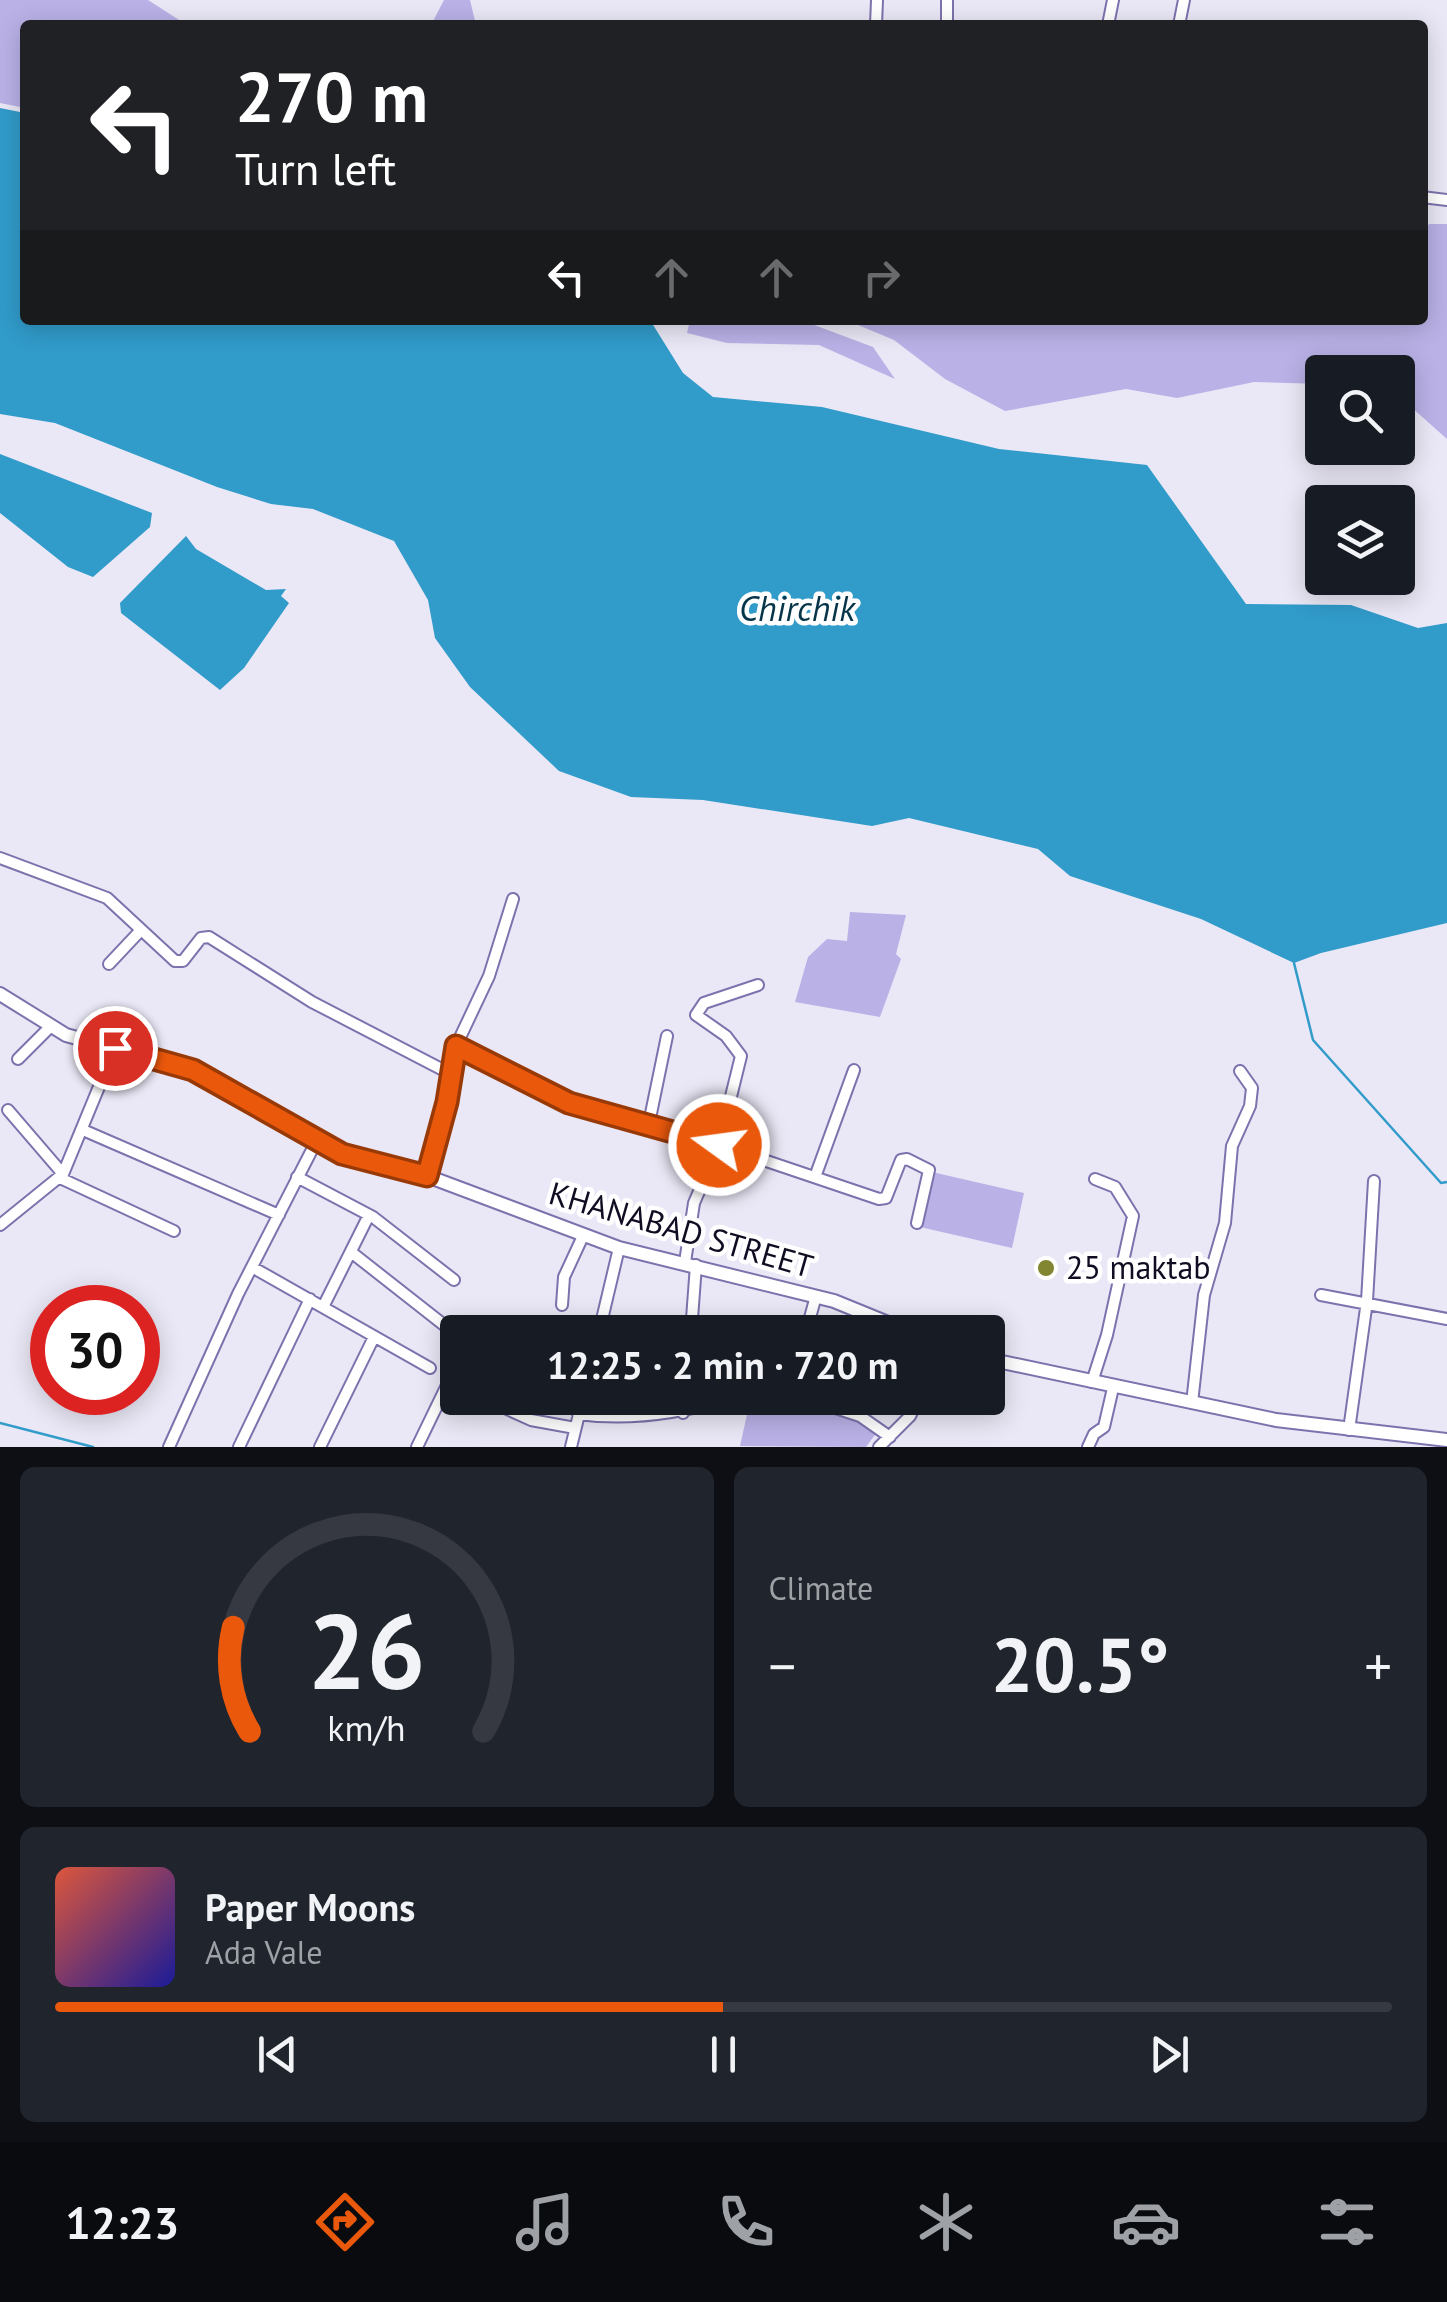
<!DOCTYPE html>
<html lang="en">
<head>
<meta charset="utf-8">
<style>
	:root { --surface:#171b24; --page:#20242c; --text:#f1f3f6; --muted:#9ea1a6; --line:#363941; --accent:#ea580c }
	body { margin:0; font-family:"PT Sans",sans-serif; background:var(--page); color:var(--text); height:100vh; display:flex; flex-direction:column; font-size:38px; white-space:nowrap }
	* { box-sizing:border-box; margin:0 }
	p { font-size:32px; color:var(--muted) }
	.icon { flex:none; width:55px; height:55px; fill:none; stroke:currentColor; stroke-width:2; stroke-linecap:round; stroke-linejoin:round }
	.map { position:relative; height:1447px; overflow:hidden }
	.panel { display:flex; flex-direction:column; gap:20px; padding:20px; background:#0d0f14; flex:1 }
	.panel>* { flex:none }
	.hud { position:absolute; left:20px; top:20px; width:1408px; height:305px; border-radius:10px; box-shadow:0 5px 25px #0003; background:#202124; color:#fff; overflow:hidden }
	.controls { position:absolute; left:1305px; top:355px; display:grid; gap:20px }
	.controls a { display:grid; place-items:center; width:110px; height:110px; border-radius:10px; background:var(--surface); box-shadow:0 5px 25px #0003; font-size:50px }
	.speed { position:absolute; left:30px; top:1285px; display:flex; gap:20px; font-size:50px; font-weight:700; text-align:center }
	.speed>* { display:grid; place-content:center; width:130px; height:130px; border-radius:50%; background:var(--surface); box-shadow:0 5px 25px #0003; line-height:1 }
	.speed .limit { border:15px solid #d22; background:#fff; color:#111 }
	.pin { position:absolute; display:grid; place-items:center; width:85px; height:85px; color:#fff; margin:-42px; border:5px solid #fff; border-radius:50%; box-shadow:0 2px 10px #0007 }
	.me { position:absolute; width:110px; margin:-55px; rotate:284deg; stroke-linejoin:round; filter:drop-shadow(0 0 8px #0008) }
	.turn { display:flex; align-items:center; gap:35px; height:210px; padding:0 50px; font-size:45px }
	.turn .icon { width:130px; height:130px; stroke-width:2.5 }
	.turn b { display:block; font-size:70px; line-height:85px }
	.lanes { display:flex; align-items:center; height:95px; padding:0 50px; background:#0003; justify-content:center; gap:50px; direction:ltr }
	.lanes .off { opacity:.35 }
	.big { font-size:75px; font-weight:600; line-height:1.1 }
	.panel .tile { flex:1; display:flex; flex-direction:column; justify-content:center; gap:15px; min-width:0; padding:0 35px; border-radius:15px; background:var(--page) }
	.panel .dial { align-items:center; gap:0 }
	.dial svg { height:260px; overflow:visible; fill:none; stroke:var(--line); stroke-width:7; stroke-linecap:round; text-anchor:middle }
	.dial text { fill:var(--text); stroke:none }
	.song { display:flex; align-items:center; gap:30px }
	.cover { width:120px; height:120px; border-radius:15px; background:linear-gradient(135deg,hsl(10 70% 55%),hsl(240 70% 35%)) }
	.played { height:10px; border-radius:5px; background:linear-gradient(90deg,var(--accent) 50%,var(--line) 50%) }
	.keys { display:flex; justify-content:space-around; direction:ltr }
	.heat { display:flex; justify-content:space-between; align-items:center; font-size:55px; direction:ltr }
	.panel .tiles { flex:1; display:grid; gap:20px; grid-template-columns:1fr 1fr }
	.tile:last-child { grid-column:span 2 }
	.trip { position:absolute; left:440px; top:1315px; width:565px; height:100px; border-radius:10px; background:var(--surface); box-shadow:0 5px 25px #0003; font-weight:600; line-height:100px; text-align:center }
	.dock { display:flex; height:160px; justify-content:space-around; align-items:center; background:#090b0e; color:var(--muted) }
	.dock .icon { width:70px; height:70px }
	.dock .active { color:var(--accent) }
	.dock b { font-size:45px; color:var(--text) }
	.map>svg:first-child { display:block }
</style>
</head>
<body>
<div class="map">
<svg width="1447" height="1447" viewBox="0 0 1447 1447">
	<rect width="100%" height="100%" fill="#eae8f6"/>
	<path fill="#bab1e7" d="M 0,0 L 148,0 L 187,25 L 25,25 L 25,108 L 0,103 Z
		M 444,0 L 470,0 L 476,25 L 431,25 Z
		M 1429,224 L 1447,224 L 1447,439 L 1402,399 L 1398,372 L 1322,372 L 1322,384 L 1254,382 L 1177,398 L 1126,389 L 1005,411 L 945,379 L 894,340 L 846,320 L 1422,320 L 1423,235 Z
		M 690,320 L 801,320 L 873,347 L 895,379 L 819,345 L 727,343 L 687,333 Z
		M 850,912 L 906,915 L 896,954 L 901,959 L 880,1017 L 795,1002 L 808,957 L 827,939 L 847,941 Z
		M 932,1172 L 1024,1193 L 1012,1248 L 920,1227 Z
		M 770,1398 L 864,1421 L 877,1432 L 866,1447 L 740,1446 L 750,1401 Z"/>
	<path fill="#319bca" d="M 0,108 L 25,113 L 25,320 L 650,320 L 683,373 L 713,397 L 822,407 L 999,449 L 1147,465 L 1246,604 L 1351,605 L 1418,628 L 1447,623 L 1447,923 L 1321,953 L 1294,963 L 1201,919 L 1070,876 L 1038,849 L 909,818 L 872,826 L 703,800 L 631,797 L 559,771 L 470,687 L 435,638 L 428,600 L 394,541 L 313,509 L 271,504 L 217,487 L 55,423 L 0,414 Z
		M 0,454 L 152,513 L 150,527 L 93,577 L 68,567 L 0,513 Z
		M 186,536 L 196,549 L 266,590 L 286,589 L 281,596 L 289,603 L 244,668 L 220,690 L 121,613 L 120,603 Z"/>
	<g fill="none" stroke-linecap="round" stroke-linejoin="round">
		<path stroke="#319bca" stroke-width="2.5" d="M 1294,963 L 1313,1040 L 1441,1183 L 1447,1182
			M 0,1423 L 93,1447"/>
		<defs>
			<path id="minor" d="M 876,25 L 877,0
				M 947,25 L 947,0
				M 1108,25 L 1113,0
				M 1179,25 L 1184,0
				M 1422,197 L 1447,200
				M 0,858 L 107,898 L 175,961 L 183,961 L 201,938 L 209,937 L 312,1002 L 449,1073
				M 109,964 L 141,930
				M 456,1046 L 569,1103 L 719,1145 L 879,1199 L 886,1198 L 901,1160 L 907,1159 L 929,1170 L 917,1223
				M 18,1059 L 50,1027
				M 8,1110 L 63,1174
				M 648,1128 L 667,1036
				M 83,1130 L 279,1215
				M 427,1176 L 447,1102 L 456,1046 L 489,976 L 513,899
				M 297,1177 L 373,1217 L 454,1280
				M 815,1177 L 854,1070
				M 60,1178 L 174,1231
				M 0,1225 L 63,1174 L 115,1048
				M 351,1252 L 458,1336
				M 685,1262 L 694,1203 L 719,1145 L 741,1056 L 726,1036 L 696,1015 L 704,1003 L 758,985
				M 252,1267 L 430,1368
				M 1321,1295 L 1447,1319
				M 562,1305 L 564,1277 L 583,1236
				M 323,1307 L 368,1217
				M 599,1332 L 619,1248
				M 691,1332 L 696,1265
				M 806,1332 L 816,1296
				M 1092,1382 L 1107,1335 L 1133,1216 L 1115,1187 L 1095,1179
				M 483,1398 L 531,1420 L 575,1428
				M 805,1398 L 860,1416 L 890,1437
				M 1192,1403 L 1204,1295 L 1225,1223 L 1232,1146 L 1250,1106 L 1252,1088 L 1240,1071
				M 683,1413 L 684,1398
				M 578,1414 C 631,1421 682,1413 731,1398
				M 1349,1430 L 1367,1301 L 1374,1181
				M 169,1447 L 238,1294 L 317,1140
				M 239,1447 L 310,1299
				M 320,1447 L 374,1337
				M 417,1447 L 449,1381 L 458,1385
				M 571,1447 L 583,1398
				M 879,1447 L 910,1416 L 919,1398
				M 1088,1447 L 1094,1434 L 1104,1427 L 1113,1388"/>
			<path id="major" d="M 0,994 L 66,1035 L 193,1070 L 349,1157 L 427,1176 L 619,1248 L 834,1301 L 910,1332
				M 988,1359 L 1276,1420 L 1447,1440"/>
		</defs>
		<use href="#minor" stroke="#7d72ad" stroke-width="14"/>
		<use href="#major" stroke="#7d72ad" stroke-width="16"/>
		<use href="#minor" stroke="#fff" stroke-width="10"/>
		<use href="#major" stroke="#fff" stroke-width="12"/>
	</g>
	<g fill="none" stroke-linecap="round" stroke-linejoin="round">
		<defs>
			<path id="route" d="M 115,1048 L 193,1070 L 342,1154 L 427,1176 L 447,1102 L 456,1046 L 569,1103 L 719,1145"/>
		</defs>
		<use href="#route" stroke="#983908" stroke-width="25"/>
		<use href="#route" stroke="#ea580c" stroke-width="18"/>
	</g>
	<circle fill="#828631" stroke="#fff" stroke-width="4" cx="1046" cy="1268" r="10"/>
	<g text-anchor="middle" stroke-width="9" stroke-linejoin="round" paint-order="stroke">
		<g font-size="32" fill="#120c23" stroke="#fff">
			<text transform="translate(681 1230) rotate(16)" y="11">KHANABAD STREET</text>
		</g>
		<g font-size="32" fill="#120c23" stroke="#fff" text-anchor="start">
			<text x="1066" y="1279">25 maktab</text>
		</g>
		<g font-size="35" font-style="italic" fill="#063549" stroke="#fff">
			<text x="797" y="621">Chirchik</text>
		</g>
	</g>
</svg>
<div class="controls">
<a><svg class="icon" aria-label="search" viewBox="0 0 24 24"><circle cx="10" cy="10" r="6"/><path d="M15 15l6 6"/></svg></a>
<a><svg class="icon" aria-label="layers" viewBox="0 0 24 24"><path d="M12 4l9 5-9 5-9-5zM3 14l9 5 9-5"/></svg></a>
</div>
<div class="speed"><div class="limit">30</div></div>
<div class="pin" style="left:115px;top:1048px;background:#d93025"><svg class="icon" aria-label="arrive" viewBox="0 0 24 24"><path d="M6 21V4h12l-3 4 3 4H6"/></svg></div>
<svg class="me" style="left:719px;top:1145px" viewBox="-20 -20 40 40"><circle r="17" fill="#ea580c" stroke="#fff" stroke-width="3"/><path d="M0-11L8 9 0 5-8 9z" fill="#fff"/></svg>
<div class="trip">12:25 · 2 min · 720 m</div>
<div class="hud">
<div class="turn"><svg class="icon" aria-label="left" viewBox="0 0 24 24"><path d="M17 20v-9H6M10 6l-5 5 5 5"/></svg><div><b>270 m</b>Turn left</div></div>
<div class="lanes"><svg class="icon" aria-label="left" viewBox="0 0 24 24"><path d="M17 20v-9H6M10 6l-5 5 5 5"/></svg><svg class="icon off" aria-label="ahead" viewBox="0 0 24 24"><path d="M12 20V5M6 11l6-6 6 6"/></svg><svg class="icon off" aria-label="ahead" viewBox="0 0 24 24"><path d="M12 20V5M6 11l6-6 6 6"/></svg><svg class="icon off" aria-label="right" viewBox="0 0 24 24"><path d="M7 20v-9h11M14 6l5 5-5 5"/></svg></div>
</div>
</div>
<section class="panel">
<div class="tiles">
<div class="tile dial"><svg viewBox="0 0 100 80">
<path d="M14 69A42 42 0 1 1 86 69"/>
<path d="M14 69A42 42 0 0 1 9 37" stroke="#ea580c"/>
<text x="50" y="56" font-size="32" font-weight="700">26</text>
<text x="50" y="72" font-size="11">km/h</text>
</svg></div>
<div class="tile"><p>Climate</p>
<div class="heat"><a>−</a><b class="big">20.5°</b><a>+</a></div>
</div>
<div class="tile">
<div class="song"><i class="cover"></i><div><b>Paper Moons</b><p>Ada Vale</p></div></div>
<div class="played"></div>
<div class="keys"><svg class="icon" aria-label="previous" viewBox="0 0 24 24"><path d="M18 5L8 12l10 7zM5 5v14"/></svg><svg class="icon" aria-label="pause" viewBox="0 0 24 24"><path d="M8 5v14M16 5v14"/></svg><svg class="icon" aria-label="next" viewBox="0 0 24 24"><path d="M6 5l10 7-10 7zM19 5v14"/></svg></div>
</div>
</div>
</section>
<nav class="dock">
<b>12:23</b>
<svg class="icon active" aria-label="directions" viewBox="0 0 24 24"><path d="M12 3l9 9-9 9-9-9zM9 14v-3h6M13 9l2 2-2 2"/></svg>
<svg class="icon" aria-label="music" viewBox="0 0 24 24"><path d="M9 18V5l10-2v13"/><circle cx="6" cy="18" r="3"/><circle cx="16" cy="16" r="3"/></svg>
<svg class="icon" aria-label="phone" viewBox="0 0 24 24"><path d="M5 4h4l2 5-3 2q2 4 5 5l2-3 5 2v4C11 20 4 13 5 4z"/></svg>
<svg class="icon" aria-label="climate" viewBox="0 0 24 24"><path d="M12 3v18M4 7l16 10M4 17L20 7"/></svg>
<svg class="icon" aria-label="car" viewBox="0 0 24 24"><path d="M5 17H2v-5l4-1 3-4h7l3 4 3 1v5h-3M9 17h6M6 11h13"/><circle cx="7" cy="17" r="2"/><circle cx="17" cy="17" r="2"/></svg>
<svg class="icon" aria-label="filters" viewBox="0 0 24 24"><path d="M4 7h16M4 17h16"/><circle cx="9" cy="7" r="2"/><circle cx="15" cy="17" r="2"/></svg>
</nav>
</body>
</html>
